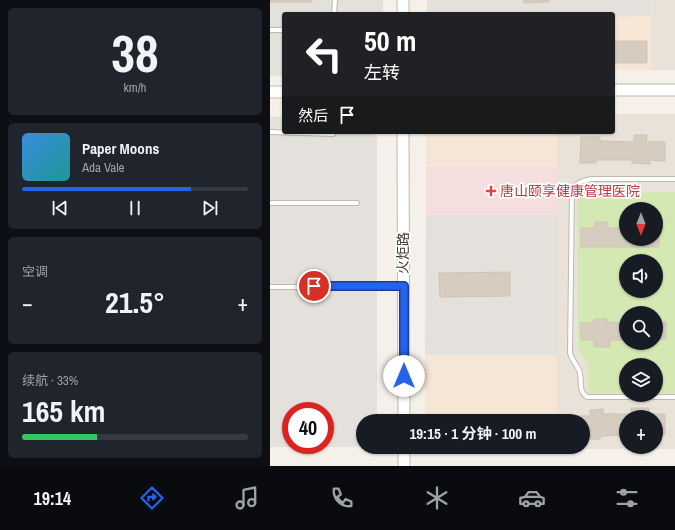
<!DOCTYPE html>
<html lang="zh">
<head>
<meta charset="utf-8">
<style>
	:root { --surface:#171b24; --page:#20242c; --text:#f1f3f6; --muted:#9ea1a6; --line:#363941; --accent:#2563eb }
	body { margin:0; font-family:"Archivo Narrow","Noto Sans SC",sans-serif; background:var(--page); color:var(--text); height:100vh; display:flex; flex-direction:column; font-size:15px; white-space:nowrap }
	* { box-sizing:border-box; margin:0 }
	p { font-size:13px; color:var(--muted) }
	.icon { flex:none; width:22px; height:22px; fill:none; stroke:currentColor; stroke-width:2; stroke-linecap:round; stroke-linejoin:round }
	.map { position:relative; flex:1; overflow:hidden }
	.panel { display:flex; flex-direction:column; gap:8px; padding:8px; background:#0d0f14; width:270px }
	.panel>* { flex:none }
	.guide { position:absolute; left:12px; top:12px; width:333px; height:122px; border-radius:4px; box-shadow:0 1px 3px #0004; background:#202124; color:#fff; overflow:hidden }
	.needle { width:26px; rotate:180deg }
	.fabs { position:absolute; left:349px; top:202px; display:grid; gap:8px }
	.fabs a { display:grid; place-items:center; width:44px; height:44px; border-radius:50%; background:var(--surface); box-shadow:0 1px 3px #0004; font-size:20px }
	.speed { position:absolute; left:12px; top:402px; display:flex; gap:8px; font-size:20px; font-weight:700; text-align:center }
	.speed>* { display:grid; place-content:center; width:52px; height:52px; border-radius:50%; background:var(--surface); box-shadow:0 1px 3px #0004; line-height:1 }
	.speed .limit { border:6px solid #d22; background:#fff; color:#111 }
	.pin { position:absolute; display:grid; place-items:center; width:34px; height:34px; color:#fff; margin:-17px; border:2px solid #fff; border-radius:50%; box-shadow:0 1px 4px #0007 }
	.me { position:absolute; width:44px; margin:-22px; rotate:0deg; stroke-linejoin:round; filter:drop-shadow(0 0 3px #0008) }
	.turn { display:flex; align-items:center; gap:14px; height:84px; padding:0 16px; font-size:18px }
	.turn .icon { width:52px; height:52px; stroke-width:2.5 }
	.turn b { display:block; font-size:28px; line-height:34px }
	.then { display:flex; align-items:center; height:38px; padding:0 16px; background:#0003; gap:8px; font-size:15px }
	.big { font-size:30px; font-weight:700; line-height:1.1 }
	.panel .card { flex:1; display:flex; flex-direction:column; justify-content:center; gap:6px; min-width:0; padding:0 14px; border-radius:6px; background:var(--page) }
	.panel .dial { align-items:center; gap:0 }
	.dial b { font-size:52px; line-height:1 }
	.song { display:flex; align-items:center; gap:12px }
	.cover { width:48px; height:48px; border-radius:6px; background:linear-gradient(135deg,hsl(210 70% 55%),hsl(180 70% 35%)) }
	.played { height:4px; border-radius:2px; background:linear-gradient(90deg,var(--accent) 75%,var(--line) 75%) }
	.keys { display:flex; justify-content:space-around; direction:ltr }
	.heat { display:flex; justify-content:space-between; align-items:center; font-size:22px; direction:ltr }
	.charge { height:6px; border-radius:3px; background:linear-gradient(90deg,#34c759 33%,var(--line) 0) }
	.trip { position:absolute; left:86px; top:414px; width:234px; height:40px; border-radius:20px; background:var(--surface); box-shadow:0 1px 3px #0004; font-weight:700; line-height:40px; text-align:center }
	.tab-bar { display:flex; height:64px; justify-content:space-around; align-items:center; background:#090b0e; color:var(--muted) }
	.tab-bar .icon { width:28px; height:28px }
	.tab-bar .selected { color:var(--accent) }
	.tab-bar b { font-size:18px; color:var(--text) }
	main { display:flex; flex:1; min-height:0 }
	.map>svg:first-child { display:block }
</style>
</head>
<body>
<main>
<section class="panel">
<div class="card dial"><b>38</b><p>km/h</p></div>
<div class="card">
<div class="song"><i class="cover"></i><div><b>Paper Moons</b><p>Ada Vale</p></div></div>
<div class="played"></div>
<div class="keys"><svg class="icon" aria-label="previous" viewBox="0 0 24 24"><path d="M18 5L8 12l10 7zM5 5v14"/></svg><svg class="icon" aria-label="pause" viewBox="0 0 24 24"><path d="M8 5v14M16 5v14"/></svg><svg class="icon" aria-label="next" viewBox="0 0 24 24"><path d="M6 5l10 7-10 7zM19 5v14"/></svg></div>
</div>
<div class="card"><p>空调</p>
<div class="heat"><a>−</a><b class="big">21.5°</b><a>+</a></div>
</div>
<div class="card"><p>续航 · 33%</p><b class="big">165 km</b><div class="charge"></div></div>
</section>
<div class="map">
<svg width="405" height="466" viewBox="0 0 405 466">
	<rect width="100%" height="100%" fill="#f5f1ea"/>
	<path fill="#e8e2d8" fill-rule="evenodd" d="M 381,0 L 405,0 L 405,70 L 381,70 Z
		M 343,114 L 405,114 L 405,449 L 287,449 L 287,447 L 313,447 L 313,421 L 287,421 L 287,132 L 343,132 ZM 356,209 L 386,209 L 386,239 L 356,239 ZM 356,261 L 386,261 L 386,291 L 356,291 ZM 356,313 L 386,313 L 386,343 L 356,343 ZM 356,365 L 386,365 L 386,395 L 356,395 ZM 356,417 L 386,417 L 386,447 L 356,447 Z"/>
	<path fill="#f6e6d6" d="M 381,16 L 381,70 L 343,70 L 343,17 Z
		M 159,132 L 287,132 L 287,167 L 156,167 L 156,134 Z
		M 155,355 L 287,355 L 287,421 L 155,421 Z
		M 169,447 L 287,447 L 287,449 L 171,448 Z"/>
	<path fill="#e4e0db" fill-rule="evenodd" d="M 0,0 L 113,0 L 113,14 L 14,14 L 14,76 L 0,76 Z
		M 157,0 L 381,0 L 381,16 L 343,17 L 343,14 L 157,14 Z
		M 0,117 L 14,117 L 14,132 L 102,132 L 107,138 L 107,421 L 93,421 L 93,447 L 0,447 ZM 21,411 L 55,411 L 55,445 L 21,445 Z
		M 156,215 L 287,215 L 287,355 L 155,355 Z"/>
	<path fill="#f5dfde" d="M 156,167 L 287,167 L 287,215 L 156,215 Z"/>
	<path fill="#d4e8b3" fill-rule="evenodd" d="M 405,192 L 405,393 L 386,393 L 386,365 L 356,365 L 356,393 L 318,393 L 318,364 L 308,349 L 307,193 ZM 356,209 L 386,209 L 386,239 L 356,239 ZM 356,261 L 386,261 L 386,291 L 356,291 ZM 356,313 L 386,313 L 386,343 L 356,343 Z"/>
	<path fill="#d6ccbf" stroke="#d1c3b2" d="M 0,0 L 42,0 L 42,2 L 0,2 Z
		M 254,0 L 279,0 L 279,2 L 254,3 Z
		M 345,41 L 377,41 L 377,63 L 345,63 Z
		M 364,135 L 377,135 L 376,142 L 395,142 L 395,161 L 380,160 L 380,164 L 362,163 L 362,160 L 326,160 L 326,163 L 310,163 L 311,137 L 330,137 L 330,141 L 364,142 Z
		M 325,222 L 338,222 L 338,228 L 356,228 L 356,239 L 386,239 L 386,228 L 389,228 L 389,247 L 311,247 L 311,228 L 325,228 Z
		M 240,272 L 240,296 L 170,297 L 169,273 Z
		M 324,319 L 337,319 L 337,323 L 356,322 L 356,340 L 340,340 L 340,347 L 324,347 L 324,340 L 311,340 L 310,323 L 324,323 Z
		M 386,322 L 396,322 L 396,339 L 386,339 Z
		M 367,343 L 379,343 L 380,347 L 367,347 Z
		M 361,408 L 379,408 L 379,414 L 395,414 L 395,434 L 386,435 L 386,417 L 356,417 L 356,435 L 331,436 L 330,439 L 317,439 L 317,434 L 313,434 L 313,421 L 308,421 L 308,416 L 320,416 L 320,410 L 333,409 L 333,414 L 361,414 Z"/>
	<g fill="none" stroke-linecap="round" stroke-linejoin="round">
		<defs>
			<path id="service" d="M 64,14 L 65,0
				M 0,30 L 14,30
				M 0,132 L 63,134
				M 405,179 L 321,179 C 313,181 307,182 302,189 L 300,353 C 302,360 306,364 309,370 C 313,380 307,390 317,397 L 405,397
				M 0,203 L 87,203
				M 0,287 L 133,287"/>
			<path id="tertiary" d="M 133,0 L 133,14
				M 343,90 L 405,90
				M 0,92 L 14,92
				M 133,132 L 134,421
				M 134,447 L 134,466"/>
		</defs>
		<use href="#service" stroke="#c0b8ac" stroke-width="6"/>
		<use href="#tertiary" stroke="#c0b8ac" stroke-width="13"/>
		<use href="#service" stroke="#fff" stroke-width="4"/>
		<use href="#tertiary" stroke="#fff" stroke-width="11"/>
	</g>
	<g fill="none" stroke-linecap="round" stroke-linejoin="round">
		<defs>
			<path id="route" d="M 44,286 L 134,286 L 134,376"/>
		</defs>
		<use href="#route" stroke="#184099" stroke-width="10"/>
		<use href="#route" stroke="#2563eb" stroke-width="7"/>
	</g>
	<path fill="#e0444e" stroke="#fff" stroke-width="1.5" d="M219 185h4v4h4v4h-4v4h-4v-4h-4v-4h4z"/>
	<g text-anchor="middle" stroke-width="3.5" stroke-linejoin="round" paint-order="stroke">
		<g font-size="14" fill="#be3a42" stroke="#fff" text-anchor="start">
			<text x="230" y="196">唐山颐享健康管理医院</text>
		</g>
		<g font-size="14" fill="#494138" stroke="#fff">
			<text transform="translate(133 253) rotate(-90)" y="5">火炬路</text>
		</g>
	</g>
</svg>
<div class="fabs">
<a><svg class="needle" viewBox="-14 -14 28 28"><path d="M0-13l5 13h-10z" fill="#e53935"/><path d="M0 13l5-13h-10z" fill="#9ea1a6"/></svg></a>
<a><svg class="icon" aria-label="sound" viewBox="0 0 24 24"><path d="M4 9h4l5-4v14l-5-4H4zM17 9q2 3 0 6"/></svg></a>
<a><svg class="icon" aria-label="search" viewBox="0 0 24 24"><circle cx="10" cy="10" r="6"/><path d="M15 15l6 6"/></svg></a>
<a><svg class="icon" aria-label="layers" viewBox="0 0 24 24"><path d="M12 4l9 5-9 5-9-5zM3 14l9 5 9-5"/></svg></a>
<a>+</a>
</div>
<div class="speed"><div class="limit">40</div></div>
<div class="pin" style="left:44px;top:286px;background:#d93025"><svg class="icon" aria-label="arrive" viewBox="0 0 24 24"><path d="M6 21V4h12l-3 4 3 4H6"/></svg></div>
<svg class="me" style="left:134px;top:376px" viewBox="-20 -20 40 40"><circle r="19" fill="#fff"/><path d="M0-13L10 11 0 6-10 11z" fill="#2563eb"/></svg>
<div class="trip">19:15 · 1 分钟 · 100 m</div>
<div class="guide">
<div class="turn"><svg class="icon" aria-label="left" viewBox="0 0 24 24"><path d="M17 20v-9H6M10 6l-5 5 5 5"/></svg><div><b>50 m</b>左转</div></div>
<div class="then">然后<svg class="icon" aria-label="arrive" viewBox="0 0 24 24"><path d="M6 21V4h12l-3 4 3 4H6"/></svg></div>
</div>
</div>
</main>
<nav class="tab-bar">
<b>19:14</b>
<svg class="icon selected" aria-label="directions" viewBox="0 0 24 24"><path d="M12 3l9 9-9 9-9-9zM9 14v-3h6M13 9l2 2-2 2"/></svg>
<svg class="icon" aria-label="music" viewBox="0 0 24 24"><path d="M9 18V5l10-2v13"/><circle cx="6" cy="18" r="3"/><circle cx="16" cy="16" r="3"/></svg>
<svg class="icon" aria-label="phone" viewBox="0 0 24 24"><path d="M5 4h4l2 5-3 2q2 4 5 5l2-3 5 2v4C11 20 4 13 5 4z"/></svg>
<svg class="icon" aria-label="climate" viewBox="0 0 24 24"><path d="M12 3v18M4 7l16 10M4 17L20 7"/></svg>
<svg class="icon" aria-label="car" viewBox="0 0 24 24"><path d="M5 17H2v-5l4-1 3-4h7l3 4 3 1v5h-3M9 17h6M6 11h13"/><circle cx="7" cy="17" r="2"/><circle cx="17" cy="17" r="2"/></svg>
<svg class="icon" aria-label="filters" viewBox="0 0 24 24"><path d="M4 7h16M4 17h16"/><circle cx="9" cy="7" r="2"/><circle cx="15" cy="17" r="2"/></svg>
</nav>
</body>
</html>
